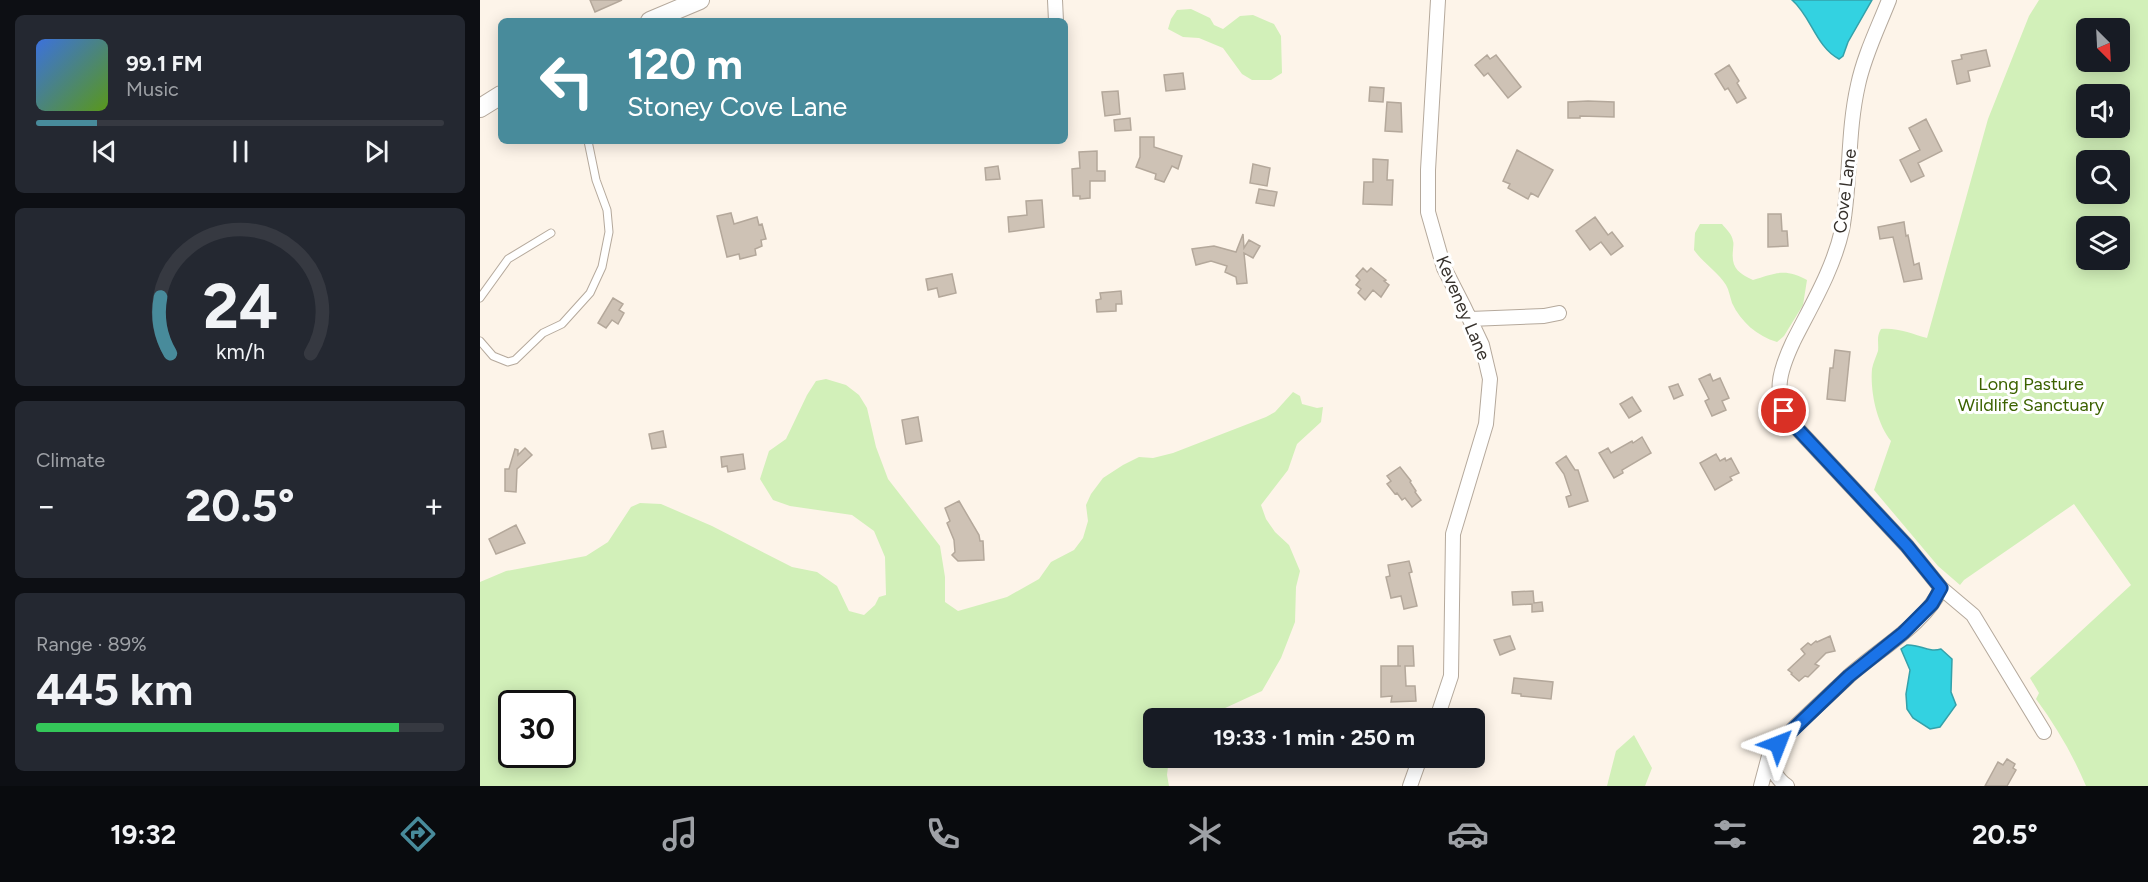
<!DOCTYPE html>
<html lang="en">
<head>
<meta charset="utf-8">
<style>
	:root { --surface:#171b24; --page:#242831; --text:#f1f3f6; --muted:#9ea1a6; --line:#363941; --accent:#488b9b }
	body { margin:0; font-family:Figtree,sans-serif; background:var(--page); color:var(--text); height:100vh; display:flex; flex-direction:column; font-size:22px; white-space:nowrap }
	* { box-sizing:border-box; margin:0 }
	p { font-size:20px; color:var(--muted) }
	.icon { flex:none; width:33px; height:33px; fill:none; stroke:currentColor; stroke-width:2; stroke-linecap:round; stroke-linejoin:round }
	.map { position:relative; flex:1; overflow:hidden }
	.drawer { display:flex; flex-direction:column; gap:15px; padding:15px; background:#0d0f14; width:480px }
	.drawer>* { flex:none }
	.banner { position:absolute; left:18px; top:18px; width:570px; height:126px; border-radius:9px; box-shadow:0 3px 15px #0003; background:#488b9b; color:#fff; overflow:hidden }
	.needle { width:39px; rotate:156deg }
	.fabs { position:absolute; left:1596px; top:18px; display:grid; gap:12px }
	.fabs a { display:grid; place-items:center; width:54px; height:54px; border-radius:9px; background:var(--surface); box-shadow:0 3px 15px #0003; font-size:30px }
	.speed { position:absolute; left:18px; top:690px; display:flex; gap:12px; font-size:30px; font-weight:700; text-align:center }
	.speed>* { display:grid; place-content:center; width:78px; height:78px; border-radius:50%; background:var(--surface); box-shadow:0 3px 15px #0003; line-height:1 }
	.speed .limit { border:3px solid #111; border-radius:9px; background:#fff; color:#111 }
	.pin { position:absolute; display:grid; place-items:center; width:51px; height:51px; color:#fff; margin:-26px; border:3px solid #fff; border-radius:50%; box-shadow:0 2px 6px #0007 }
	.me { position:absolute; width:66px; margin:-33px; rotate:45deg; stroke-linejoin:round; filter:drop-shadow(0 0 4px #0008) }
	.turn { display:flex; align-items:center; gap:21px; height:126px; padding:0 30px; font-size:27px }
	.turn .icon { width:78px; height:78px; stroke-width:2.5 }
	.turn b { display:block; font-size:42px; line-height:51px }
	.big { font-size:45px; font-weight:700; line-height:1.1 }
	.drawer .widget { flex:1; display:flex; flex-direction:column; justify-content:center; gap:9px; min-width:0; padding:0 21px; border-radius:9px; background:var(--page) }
	.drawer .dial { align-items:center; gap:0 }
	.dial svg { height:156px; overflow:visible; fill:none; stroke:var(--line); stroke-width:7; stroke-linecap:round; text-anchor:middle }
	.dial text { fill:var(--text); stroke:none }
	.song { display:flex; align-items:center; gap:18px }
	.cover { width:72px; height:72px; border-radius:9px; background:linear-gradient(135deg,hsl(220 70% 55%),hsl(90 70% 35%)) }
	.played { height:6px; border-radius:3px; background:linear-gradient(90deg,var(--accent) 15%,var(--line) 15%) }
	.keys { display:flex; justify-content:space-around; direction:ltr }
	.heat { display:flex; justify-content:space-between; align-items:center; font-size:33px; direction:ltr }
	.charge { height:9px; border-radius:4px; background:linear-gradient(90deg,#34c759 89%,var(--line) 0) }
	.trip { position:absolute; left:663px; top:708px; width:342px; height:60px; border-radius:9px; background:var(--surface); box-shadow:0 3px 15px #0003; font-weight:700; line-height:60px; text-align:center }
	.dock { display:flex; height:96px; justify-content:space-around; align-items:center; background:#090b0e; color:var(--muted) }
	.dock .icon { width:42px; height:42px }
	.dock .current { color:var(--accent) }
	.dock b { font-size:27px; color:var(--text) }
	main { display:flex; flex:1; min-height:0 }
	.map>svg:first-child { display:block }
</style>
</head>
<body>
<main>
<section class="drawer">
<div class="widget">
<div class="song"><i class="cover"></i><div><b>99.1 FM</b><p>Music</p></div></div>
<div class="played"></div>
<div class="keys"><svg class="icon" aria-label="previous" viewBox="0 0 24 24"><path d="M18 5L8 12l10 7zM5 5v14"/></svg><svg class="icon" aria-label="pause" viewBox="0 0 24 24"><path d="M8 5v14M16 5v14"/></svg><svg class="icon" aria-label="next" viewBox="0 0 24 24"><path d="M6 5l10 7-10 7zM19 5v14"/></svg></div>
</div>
<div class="widget dial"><svg viewBox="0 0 100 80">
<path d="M14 69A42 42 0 1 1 86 69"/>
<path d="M14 69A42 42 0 0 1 9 40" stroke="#488b9b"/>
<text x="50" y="56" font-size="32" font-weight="700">24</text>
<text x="50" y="72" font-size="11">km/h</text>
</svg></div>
<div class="widget"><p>Climate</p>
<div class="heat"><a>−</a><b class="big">20.5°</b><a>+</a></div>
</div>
<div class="widget"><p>Range · 89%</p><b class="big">445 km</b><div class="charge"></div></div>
</section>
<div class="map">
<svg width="1668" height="786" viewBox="0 0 1668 786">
	<rect width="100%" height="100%" fill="#fdf4e9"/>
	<path fill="#d2f0b9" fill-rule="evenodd" d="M 1559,0 L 1668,0 L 1668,786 L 1606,786 C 1593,755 1576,726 1556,699 L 1559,693 L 1550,678 L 1651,585 L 1594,504 L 1484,580 L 1480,585 L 1458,566 L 1394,490 L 1411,441 C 1397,424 1390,392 1392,369 C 1393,363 1396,357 1398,351 C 1399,343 1396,337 1401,329 C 1416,327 1433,334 1447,338 L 1508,119 L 1549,16 ZM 1640,28 L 1640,62 L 1606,62 L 1606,28 ZM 1606,94 L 1640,94 L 1640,128 L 1606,128 ZM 1606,160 L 1640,160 L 1640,194 L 1606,194 ZM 1606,226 L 1640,226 L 1640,260 L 1606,260 Z
		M 711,9 L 730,18 L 734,25 L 743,29 L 760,16 L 773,15 L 794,24 L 801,36 L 802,73 L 791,80 L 772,80 L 762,74 L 743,48 L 719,38 L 703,37 L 688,29 L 691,19 L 697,10 Z
		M 1220,224 L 1242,224 C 1246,229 1252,234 1253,241 C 1254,244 1253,247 1253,250 C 1251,268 1258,273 1273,280 C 1295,273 1306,268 1327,280 L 1323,305 L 1304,336 L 1297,342 C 1277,336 1261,322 1252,303 C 1250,297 1249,290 1246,285 C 1238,272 1223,263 1214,250 L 1215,233 Z
		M 346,379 L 366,385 L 379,395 L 387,408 L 396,447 L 408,479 L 460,546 L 465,577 L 465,602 L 478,611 L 527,597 L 559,579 L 571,562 L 594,550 L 603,538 L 608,521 L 606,505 L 611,494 L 623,478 L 643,465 L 659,457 L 673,458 L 693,453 L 786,417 L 795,412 L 813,392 L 820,396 L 822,404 L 837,408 L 843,407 L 841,422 L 817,444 L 808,470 L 781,505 L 786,519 L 795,532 L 809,545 L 820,571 L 816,587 L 815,622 L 801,658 L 782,691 L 743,709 L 718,714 L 713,718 L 674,718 L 674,758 L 689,758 L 687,775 L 689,786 L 0,786 L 0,582 L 26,571 L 106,556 L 128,542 L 151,507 L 160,503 L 181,504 L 232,526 L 312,567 L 337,572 L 357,586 L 369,611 L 384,615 L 395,605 L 399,597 L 406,595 L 405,557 L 394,531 L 372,515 L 310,506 L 293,500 L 280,479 L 289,451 L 306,439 L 327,395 L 336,381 ZM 32,704 L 82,704 L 82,754 L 32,754 Z
		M 1154,735 L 1172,768 L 1165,786 L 1127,786 L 1136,751 Z"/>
	<path fill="#33d2e1" stroke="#34a1aa" stroke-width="1.5" d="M 1312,0 L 1392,0 L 1368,42 L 1363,56 L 1359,59 C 1336,47 1331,16 1312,0 Z
		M 1427,645 C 1440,644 1448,653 1461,649 L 1472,659 L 1471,692 L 1476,705 L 1460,727 L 1450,729 L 1433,718 L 1427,709 L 1426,694 L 1430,670 L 1421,649 Z"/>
	<path fill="#cec2b5" stroke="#b4a89b" stroke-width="1.5" d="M 110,0 L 142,0 L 115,12 Z
		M 1506,50 L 1510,66 L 1488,71 L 1490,81 L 1477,84 L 1472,61 L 1482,59 L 1481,55 Z
		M 1007,55 L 1010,59 L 1016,55 L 1041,87 L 1028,98 L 1008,73 L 1004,76 L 995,65 Z
		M 1249,65 L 1259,81 L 1257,83 L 1266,98 L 1257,103 L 1248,88 L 1245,90 L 1235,74 Z
		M 703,73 L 705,89 L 686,91 L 684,75 Z
		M 890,87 L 904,88 L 903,102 L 889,101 Z
		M 638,91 L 640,114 L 625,116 L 622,92 Z
		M 1108,101 L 1134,102 L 1134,117 L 1100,116 L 1100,118 L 1088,118 L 1088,102 Z
		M 907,102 L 921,103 L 922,132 L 905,131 Z
		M 650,118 L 651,130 L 635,131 L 634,120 Z
		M 1446,119 L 1462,151 L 1438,163 L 1444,176 L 1431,182 L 1420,160 L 1440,150 L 1429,128 Z
		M 660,137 L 674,137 L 674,147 L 702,156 L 698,169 L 692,166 L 684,182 L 675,179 L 676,174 L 656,167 L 660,157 Z
		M 1037,150 L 1073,170 L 1058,197 L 1051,193 L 1048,199 L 1028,188 L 1030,184 L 1023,181 Z
		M 617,151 L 617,171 L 625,171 L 625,181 L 610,181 L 610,198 L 600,199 L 600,196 L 593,196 L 592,169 L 600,168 L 599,152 Z
		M 893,159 L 908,160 L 907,180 L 913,180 L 912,205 L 883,204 L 884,182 L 893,182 Z
		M 773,164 L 790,168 L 787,186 L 770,183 Z
		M 518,166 L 520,179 L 506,180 L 505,168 Z
		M 779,189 L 797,192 L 794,206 L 776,203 Z
		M 562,200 L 564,227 L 529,232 L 528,217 L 547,215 L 546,201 Z
		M 251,213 L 254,224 L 277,217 L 279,225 L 282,224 L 286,239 L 281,240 L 282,246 L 275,249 L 276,255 L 260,259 L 259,254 L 247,257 L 237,216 Z
		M 1288,214 L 1301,214 L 1302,231 L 1307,231 L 1308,246 L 1288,247 Z
		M 1115,217 L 1128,235 L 1132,232 L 1143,246 L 1131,255 L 1121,242 L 1110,250 L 1096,231 Z
		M 1424,222 L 1426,236 L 1428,235 L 1434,265 L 1439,263 L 1442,279 L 1424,282 L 1413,237 L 1400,239 L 1398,227 Z
		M 763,234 L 764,248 L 769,240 L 780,246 L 773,258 L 764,253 L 767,283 L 757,284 L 756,277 L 745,272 L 747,266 L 731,261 L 716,265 L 712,249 L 734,246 L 756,252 Z
		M 883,268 L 887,272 L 891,268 L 906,280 L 904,281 L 909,285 L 901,297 L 893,290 L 885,300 L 878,293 L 881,289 L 876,285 L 880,280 L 876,276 Z
		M 472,274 L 476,293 L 459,297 L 457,288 L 448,290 L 446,279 Z
		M 641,291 L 642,304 L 636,304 L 636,311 L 617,312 L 616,300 L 621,299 L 620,293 Z
		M 133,298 L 143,304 L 139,310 L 144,313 L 138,324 L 132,320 L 126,328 L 118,323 Z
		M 1355,350 L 1370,352 L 1365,401 L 1347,399 L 1350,368 L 1353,368 Z
		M 1230,374 L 1233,381 L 1240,378 L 1249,398 L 1242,401 L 1246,410 L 1232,416 L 1225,401 L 1229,399 L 1219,379 Z
		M 1198,384 L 1203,395 L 1194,399 L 1189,387 Z
		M 1152,397 L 1161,411 L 1149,418 L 1140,404 Z
		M 438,417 L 442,441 L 426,444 L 422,420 Z
		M 183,431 L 186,447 L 172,449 L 169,434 Z
		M 1162,437 L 1171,453 L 1142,470 L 1143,473 L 1134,478 L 1119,453 L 1128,448 L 1131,453 L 1152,441 L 1153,443 Z
		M 45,448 L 52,455 L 37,469 L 36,492 L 25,491 L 25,469 L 29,469 L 35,449 L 38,450 L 38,455 Z
		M 263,454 L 265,469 L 248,472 L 247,466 L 242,467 L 241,457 Z
		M 1236,454 L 1240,461 L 1245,458 L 1246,461 L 1251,458 L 1259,473 L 1250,477 L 1252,480 L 1235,490 L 1220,463 Z
		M 1086,456 L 1095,470 L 1098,470 L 1108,501 L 1089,507 L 1086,497 L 1091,495 L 1084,474 L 1076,463 Z
		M 920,467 L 931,481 L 930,482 L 936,491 L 935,492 L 941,500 L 932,507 L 925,498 L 922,500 L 917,493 L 915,494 L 907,484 L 911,481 L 907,476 Z
		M 479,501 L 499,535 L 500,541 L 503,541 L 504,560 L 478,561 L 472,555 L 475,552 L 474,540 L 467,523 L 470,521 L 465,508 Z
		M 36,525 L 45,543 L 16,554 L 9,539 Z
		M 929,561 L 932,572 L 929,573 L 937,606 L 924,609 L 921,596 L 911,598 L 906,577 L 910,576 L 908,565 Z
		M 1053,591 L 1054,603 L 1062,602 L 1063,611 L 1052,612 L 1052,604 L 1033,605 L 1032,592 Z
		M 1030,636 L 1035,649 L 1020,655 L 1014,640 Z
		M 1350,636 L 1355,651 L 1346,653 L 1335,664 L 1339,666 L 1328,677 L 1325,676 L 1319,681 L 1311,674 L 1312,673 L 1308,670 L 1325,654 L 1321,649 L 1328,643 L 1331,645 L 1336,641 L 1337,642 Z
		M 918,646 L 933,646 L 934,666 L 925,666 L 926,686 L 935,686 L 936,701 L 911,702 L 912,696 L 901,697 L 901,666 L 921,666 L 918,666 Z
		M 1034,678 L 1073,682 L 1071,699 L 1041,696 L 1041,694 L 1032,693 Z
		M 1527,759 L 1535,764 L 1533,768 L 1536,770 L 1527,786 L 1505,786 L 1518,762 L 1523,765 Z"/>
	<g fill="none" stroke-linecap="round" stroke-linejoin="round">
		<defs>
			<path id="lane" d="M 0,298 L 28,259 L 71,233
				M 0,341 L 13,356 L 28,362 L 35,360 L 63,333 L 82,324 L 110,293 L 122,267 L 129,232 L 127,210 L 116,180 L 108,141"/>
			<path id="street" d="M 575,0 L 576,21
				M 1409,0 C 1398,28 1384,56 1378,85 C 1367,133 1371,182 1362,230 C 1353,270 1331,306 1313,342 C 1299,372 1292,394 1312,423 L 1427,546 L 1461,588 L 1493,615 L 1564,732
				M 990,319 L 1064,316 L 1079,313
				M 957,718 L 971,676 L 973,534 L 1006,424 L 1010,379 L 1002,345 L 984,307 L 964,268 L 948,212 L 948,170 L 958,0
				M 1289,756 C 1292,768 1296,779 1307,786
				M 930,786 L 940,758
				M 1281,786 L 1289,756 L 1298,744 C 1320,721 1345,699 1368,677 C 1396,651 1447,623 1461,588"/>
			<path id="secondary" d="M 170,21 L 220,0
				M 0,108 L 21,95"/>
		</defs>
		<use href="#lane" stroke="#b5a99c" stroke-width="9"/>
		<use href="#street" stroke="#b5a99c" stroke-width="16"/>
		<use href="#secondary" stroke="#b5a99c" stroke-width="20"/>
		<use href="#lane" stroke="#fff" stroke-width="7"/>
		<use href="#street" stroke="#fff" stroke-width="14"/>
		<use href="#secondary" stroke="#fff" stroke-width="18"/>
	</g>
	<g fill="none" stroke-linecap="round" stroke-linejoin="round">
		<defs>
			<path id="route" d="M 1298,744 L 1369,676 L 1423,633 L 1452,604 L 1461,588 L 1427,546 L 1312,423 L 1304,411"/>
		</defs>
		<use href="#route" stroke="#114b97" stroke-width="15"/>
		<use href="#route" stroke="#1a73e8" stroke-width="10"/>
	</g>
	<g text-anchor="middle" stroke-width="6" stroke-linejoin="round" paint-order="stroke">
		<g font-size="18" fill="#35302b" stroke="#fff">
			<text transform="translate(1365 191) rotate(-83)" y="6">Cove Lane</text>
			<text transform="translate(983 308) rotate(67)" y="6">Keveney Lane</text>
		</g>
		<g font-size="18" fill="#3c6200" stroke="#fff">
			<text x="1551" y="390">Long Pasture<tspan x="1551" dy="21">Wildlife Sanctuary</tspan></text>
		</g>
	</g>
</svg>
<div class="fabs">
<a><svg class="needle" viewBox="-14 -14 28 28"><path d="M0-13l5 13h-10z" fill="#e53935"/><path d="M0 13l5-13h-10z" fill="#9ea1a6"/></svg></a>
<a><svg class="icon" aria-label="sound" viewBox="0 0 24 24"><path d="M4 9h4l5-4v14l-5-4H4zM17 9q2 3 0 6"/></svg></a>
<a><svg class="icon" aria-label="search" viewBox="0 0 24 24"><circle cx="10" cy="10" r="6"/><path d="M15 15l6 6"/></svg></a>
<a><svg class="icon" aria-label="layers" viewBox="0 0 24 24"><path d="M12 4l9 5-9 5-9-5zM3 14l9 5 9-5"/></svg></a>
</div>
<div class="speed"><div class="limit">30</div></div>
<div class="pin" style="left:1304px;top:411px;background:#d93025"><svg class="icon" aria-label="arrive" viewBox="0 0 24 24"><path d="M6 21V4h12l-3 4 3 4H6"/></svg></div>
<svg class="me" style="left:1298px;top:744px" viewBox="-20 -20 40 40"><path d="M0-17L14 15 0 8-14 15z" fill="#1a73e8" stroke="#fff" stroke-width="4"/></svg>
<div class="trip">19:33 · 1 min · 250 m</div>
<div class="banner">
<div class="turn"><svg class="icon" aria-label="left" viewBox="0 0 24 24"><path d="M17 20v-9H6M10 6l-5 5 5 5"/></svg><div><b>120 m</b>Stoney Cove Lane</div></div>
</div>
</div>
</main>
<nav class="dock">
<b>19:32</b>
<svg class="icon current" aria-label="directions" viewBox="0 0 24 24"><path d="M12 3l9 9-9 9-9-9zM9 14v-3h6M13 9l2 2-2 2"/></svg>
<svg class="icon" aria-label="music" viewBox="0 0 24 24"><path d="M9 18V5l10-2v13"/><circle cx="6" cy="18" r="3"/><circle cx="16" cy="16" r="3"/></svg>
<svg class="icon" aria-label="phone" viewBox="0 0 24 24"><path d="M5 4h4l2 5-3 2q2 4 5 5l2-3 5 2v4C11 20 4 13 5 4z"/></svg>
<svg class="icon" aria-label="climate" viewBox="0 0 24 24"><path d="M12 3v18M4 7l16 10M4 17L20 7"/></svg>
<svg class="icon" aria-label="car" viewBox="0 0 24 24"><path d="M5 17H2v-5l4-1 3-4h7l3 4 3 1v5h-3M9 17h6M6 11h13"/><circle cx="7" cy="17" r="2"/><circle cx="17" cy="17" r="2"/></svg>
<svg class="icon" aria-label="filters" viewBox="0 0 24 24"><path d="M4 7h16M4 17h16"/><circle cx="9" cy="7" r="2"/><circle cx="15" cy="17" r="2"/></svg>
<b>20.5°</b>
</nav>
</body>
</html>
